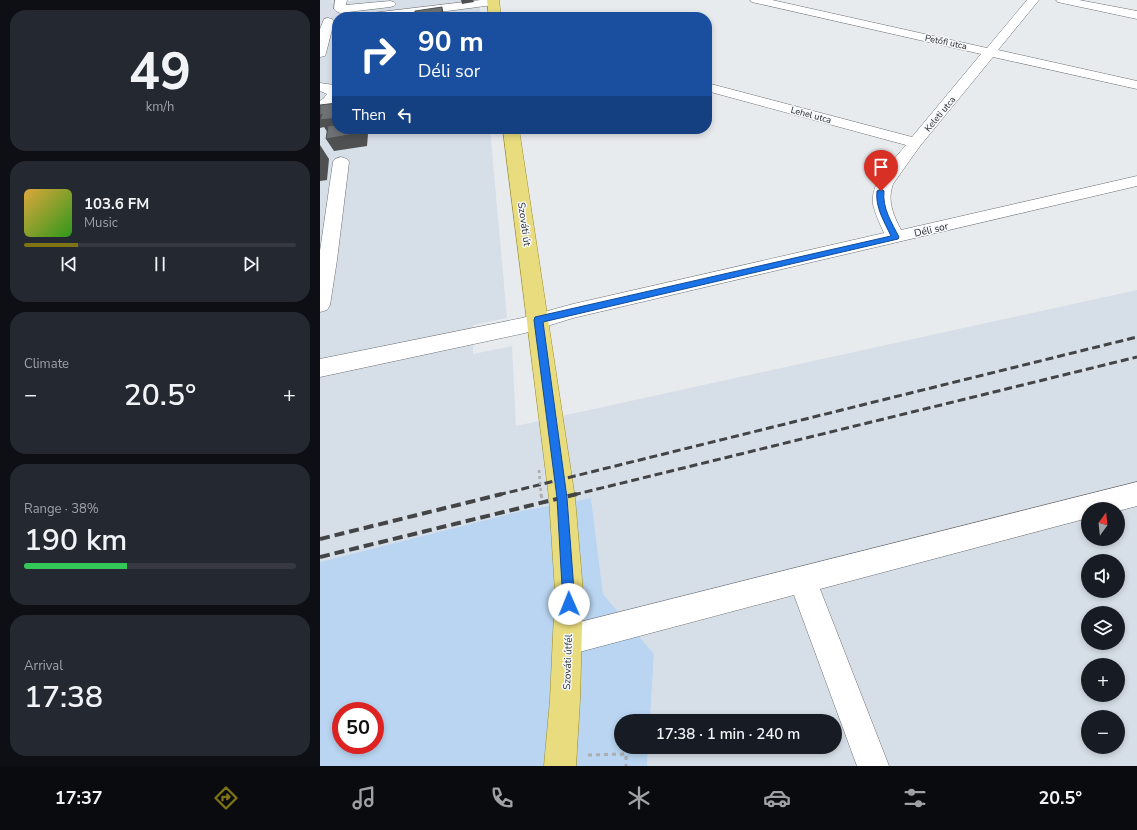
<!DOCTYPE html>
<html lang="en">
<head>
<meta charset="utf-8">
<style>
	:root { --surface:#171b24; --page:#242831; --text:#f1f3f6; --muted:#9ea1a6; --line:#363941; --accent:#7e7315 }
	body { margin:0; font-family:"Nunito Sans",sans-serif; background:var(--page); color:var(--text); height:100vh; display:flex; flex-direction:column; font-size:15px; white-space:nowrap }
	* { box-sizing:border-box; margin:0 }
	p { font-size:13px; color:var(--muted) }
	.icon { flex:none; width:22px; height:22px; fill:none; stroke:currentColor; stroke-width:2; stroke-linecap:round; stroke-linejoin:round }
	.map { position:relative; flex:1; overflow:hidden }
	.details { display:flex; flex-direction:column; gap:10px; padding:10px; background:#0d0f14; width:320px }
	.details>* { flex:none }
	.top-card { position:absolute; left:12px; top:12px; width:380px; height:122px; border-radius:16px; box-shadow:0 2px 6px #0003; background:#1a4fa0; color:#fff; overflow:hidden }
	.needle { width:26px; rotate:15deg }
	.controls { position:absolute; left:761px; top:502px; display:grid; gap:8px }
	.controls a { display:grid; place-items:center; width:44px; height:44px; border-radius:50%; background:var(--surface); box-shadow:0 2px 6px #0003; font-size:20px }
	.speed { position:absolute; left:12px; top:702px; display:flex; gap:8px; font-size:20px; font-weight:700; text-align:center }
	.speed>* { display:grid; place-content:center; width:52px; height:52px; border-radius:50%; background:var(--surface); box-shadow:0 2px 6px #0003; line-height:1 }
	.speed .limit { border:6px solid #d22; background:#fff; color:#111 }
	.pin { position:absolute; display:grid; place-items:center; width:34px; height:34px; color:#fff; margin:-41px -17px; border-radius:50% 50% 50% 0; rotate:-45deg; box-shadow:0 0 4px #0007 }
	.pin .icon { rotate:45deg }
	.me { position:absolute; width:44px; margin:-22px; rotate:359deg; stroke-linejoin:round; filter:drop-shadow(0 0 3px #0008) }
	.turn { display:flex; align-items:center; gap:14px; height:84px; padding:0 20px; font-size:18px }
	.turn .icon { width:52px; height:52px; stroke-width:2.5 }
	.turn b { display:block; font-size:28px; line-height:34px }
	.then { display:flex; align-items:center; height:38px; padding:0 20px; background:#0003; gap:8px; font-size:15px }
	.big { font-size:30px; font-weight:600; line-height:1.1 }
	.details .widget { flex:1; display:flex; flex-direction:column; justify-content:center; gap:6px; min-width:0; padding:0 14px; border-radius:16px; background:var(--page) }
	.details .dial { align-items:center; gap:0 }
	.dial b { font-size:52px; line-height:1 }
	.song { display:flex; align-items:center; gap:12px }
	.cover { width:48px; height:48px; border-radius:6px; background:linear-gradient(135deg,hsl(40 70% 55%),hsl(110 70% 35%)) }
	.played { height:4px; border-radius:2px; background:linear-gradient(90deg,var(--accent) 20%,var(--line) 20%) }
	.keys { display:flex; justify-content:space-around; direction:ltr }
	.heat { display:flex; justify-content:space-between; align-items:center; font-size:22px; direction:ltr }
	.charge { height:6px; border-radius:3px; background:linear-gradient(90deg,#34c759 38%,var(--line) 0) }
	.trip { position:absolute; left:294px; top:714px; width:228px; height:40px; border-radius:20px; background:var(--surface); box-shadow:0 2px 6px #0003; font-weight:600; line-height:40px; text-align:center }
	.dock { display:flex; height:64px; justify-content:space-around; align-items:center; background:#090b0e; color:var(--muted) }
	.dock .icon { width:28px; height:28px }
	.dock .current { color:var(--accent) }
	.dock b { font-size:18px; color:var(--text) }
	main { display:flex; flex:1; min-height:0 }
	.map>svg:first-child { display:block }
</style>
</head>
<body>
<main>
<section class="details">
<div class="widget dial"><b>49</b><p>km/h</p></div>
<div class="widget">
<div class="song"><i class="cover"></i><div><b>103.6 FM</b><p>Music</p></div></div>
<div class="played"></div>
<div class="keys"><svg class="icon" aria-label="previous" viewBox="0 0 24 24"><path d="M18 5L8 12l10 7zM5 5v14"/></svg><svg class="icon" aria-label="pause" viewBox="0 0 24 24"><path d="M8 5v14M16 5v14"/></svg><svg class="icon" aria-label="next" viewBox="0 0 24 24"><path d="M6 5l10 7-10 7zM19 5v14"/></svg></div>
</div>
<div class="widget"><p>Climate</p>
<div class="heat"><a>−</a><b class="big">20.5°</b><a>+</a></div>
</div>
<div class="widget"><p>Range · 38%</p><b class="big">190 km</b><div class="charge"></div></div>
<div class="widget"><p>Arrival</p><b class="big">17:38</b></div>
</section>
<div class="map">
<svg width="817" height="766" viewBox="0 0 817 766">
	<rect width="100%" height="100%" fill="#e8ebee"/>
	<path fill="#d6dee7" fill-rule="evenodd" d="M 0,0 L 12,0 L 11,3 L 38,0 L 159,0 L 161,17 L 17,17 L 17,129 L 170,129 L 187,318 L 153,325 L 153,354 L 192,346 L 196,426 L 817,290 L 817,766 L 327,766 L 328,747 L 515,747 L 515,721 L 330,721 L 334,654 L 283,594 L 271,498 L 201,511 L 0,562 ZM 768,509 L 798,509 L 798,539 L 768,539 ZM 768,561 L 798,561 L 798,591 L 768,591 ZM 768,613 L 798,613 L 798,643 L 768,643 ZM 768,665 L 798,665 L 798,695 L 768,695 ZM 768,717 L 798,717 L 798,747 L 768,747 Z"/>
	<path fill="#b9d5f1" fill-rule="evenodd" d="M 271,498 L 283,594 L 334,654 L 330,721 L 301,721 L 301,747 L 328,747 L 327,766 L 0,766 L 0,562 L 201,511 ZM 21,711 L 55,711 L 55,745 L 21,745 Z"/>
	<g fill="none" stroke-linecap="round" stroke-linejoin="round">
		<defs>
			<path id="minor" d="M 15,0 L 27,0 L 26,5 L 70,1 L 74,2 L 76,4 L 74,6 L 70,7 L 20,13 L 16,11 L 14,9 Z
				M 161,0 L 177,0 L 179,2 L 177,4 L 173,5 L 81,17 L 46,17 L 48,14 L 52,13 Z
				M 430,0 L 452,0 L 667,48 L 707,0 L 719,0 L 678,50 L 817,81 L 817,89 L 673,57 L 600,146 L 573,184 C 567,201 573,214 581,230 L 817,176 L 817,186 L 253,318 L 205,333 L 0,377 L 0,359 L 202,318 L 253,304 L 564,233 C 560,224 555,214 553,204 C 550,182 573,161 586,145 L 387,91 L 387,83 L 592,137 L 661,54 L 436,3 L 432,2 Z
				M 736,0 L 759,0 L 817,11 L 817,19 L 742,3 L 738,2 Z
				M 8,18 L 12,19 L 14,22 L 6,53 L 5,56 L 0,57 L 0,29 L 4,19 Z
				M 0,83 L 14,85 L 17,88 C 17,103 16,107 0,111 L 0,101 L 4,98 L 7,94 L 0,91 Z
				M 21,157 L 27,159 L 29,162 L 17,260 L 10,305 L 7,310 L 0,312 L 0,251 L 13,162 L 15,159 Z
				M 817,482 L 817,506 L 798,511 L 798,509 L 768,509 L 768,518 L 500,589 L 569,766 L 537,766 L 474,595 L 248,655 L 238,650 L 233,640 L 238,630 L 248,625 Z"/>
			<path id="major" d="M 167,0 L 179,0 L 181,17 L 169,17 Z
				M 183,129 L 199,129 L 255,498 L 263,591 L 260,700 L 256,766 L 224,766 L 230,700 L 235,591 L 229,498 Z"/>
		</defs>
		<use href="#minor" stroke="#6e7073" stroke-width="1"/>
		<use href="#major" stroke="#9a8e29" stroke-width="1"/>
		<path stroke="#abadaf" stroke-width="3" stroke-dasharray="4 4" stroke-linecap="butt" d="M 268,755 L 306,754 L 306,766"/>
		<use href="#minor" fill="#fff" fill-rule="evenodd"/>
		<use href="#major" fill="#e8dc7e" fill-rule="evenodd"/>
		<path stroke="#434445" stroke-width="3" stroke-dasharray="8 4" stroke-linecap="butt" d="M 178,495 L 817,337
			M 253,495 L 817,357"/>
		<path stroke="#434445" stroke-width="4" stroke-dasharray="10 5" stroke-linecap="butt" d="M 0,539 L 182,494
			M 0,557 L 257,494"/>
		<path stroke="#abadaf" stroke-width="2.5" stroke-dasharray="3 3" stroke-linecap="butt" d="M 219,470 L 221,495"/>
		<path stroke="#abadaf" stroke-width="3" stroke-dasharray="4 4" stroke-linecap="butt" d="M 221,494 L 222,500"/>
	</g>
	<path fill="#4e5051" d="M 141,0 L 153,0 L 154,2 L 142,4 Z
		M 122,7 L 125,17 L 122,17 Z
		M 2,114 L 17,118 L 17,129 L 8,133 L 4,127 L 0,128 L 0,115 Z
		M 41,129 L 46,129 L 48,134 L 47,146 L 14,151 L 6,139 Z
		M 0,145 L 9,159 L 7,180 L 0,181 Z"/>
	<path fill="#6f7274" stroke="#4e5051" d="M 122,7 L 122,17 L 94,17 L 95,11 Z
		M 17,103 L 17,118 L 0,120 L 2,114 L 0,115 L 0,105 Z
		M 17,125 L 17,129 L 41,129 L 40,133 L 6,139 L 8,126 Z"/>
	<path fill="#1a73e8" stroke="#114b97" d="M 561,189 L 564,191 C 562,208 572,223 579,237 L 578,239 L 223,322 L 247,498 L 255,604 L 253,608 L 249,609 L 245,608 L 243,604 L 237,498 L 214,320 L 215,317 L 571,236 C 564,221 555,207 557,191 Z"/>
	<g text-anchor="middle" stroke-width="3" stroke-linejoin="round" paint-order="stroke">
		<g font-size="9" fill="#28292a" stroke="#f5f8fb">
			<text transform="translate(626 42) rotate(12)" y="3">Petőfi utca</text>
			<text transform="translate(620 114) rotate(-50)" y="3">Keleti utca</text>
			<text transform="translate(491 115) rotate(15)" y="3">Lehel utca</text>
		</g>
		<g font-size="10" fill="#28292a" stroke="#f5f8fb">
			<text transform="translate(205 224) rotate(82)" y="4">Szováti út</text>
			<text transform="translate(611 229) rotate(-13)" y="4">Déli sor</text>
			<text transform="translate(247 662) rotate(-88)" y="4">Szováti útfél</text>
		</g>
	</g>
</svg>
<div class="controls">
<a><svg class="needle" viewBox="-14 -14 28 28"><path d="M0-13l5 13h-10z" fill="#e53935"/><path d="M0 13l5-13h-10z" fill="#9ea1a6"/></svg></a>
<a><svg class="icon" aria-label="sound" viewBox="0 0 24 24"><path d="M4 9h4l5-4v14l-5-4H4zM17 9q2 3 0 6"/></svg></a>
<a><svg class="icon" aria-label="layers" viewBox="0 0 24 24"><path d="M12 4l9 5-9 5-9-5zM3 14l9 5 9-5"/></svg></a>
<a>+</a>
<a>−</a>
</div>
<div class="speed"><div class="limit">50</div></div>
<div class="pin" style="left:561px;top:191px;background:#d93025"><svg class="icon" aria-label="arrive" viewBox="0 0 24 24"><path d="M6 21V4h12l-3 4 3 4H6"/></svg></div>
<svg class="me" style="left:249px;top:604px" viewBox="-20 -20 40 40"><circle r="19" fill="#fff"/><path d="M0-13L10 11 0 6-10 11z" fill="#1a73e8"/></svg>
<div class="trip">17:38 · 1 min · 240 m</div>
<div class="top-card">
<div class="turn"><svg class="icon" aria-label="right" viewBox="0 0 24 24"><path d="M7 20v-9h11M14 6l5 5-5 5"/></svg><div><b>90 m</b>Déli sor</div></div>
<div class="then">Then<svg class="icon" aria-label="left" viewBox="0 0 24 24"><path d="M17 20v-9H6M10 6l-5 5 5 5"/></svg></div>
</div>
</div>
</main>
<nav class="dock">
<b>17:37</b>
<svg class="icon current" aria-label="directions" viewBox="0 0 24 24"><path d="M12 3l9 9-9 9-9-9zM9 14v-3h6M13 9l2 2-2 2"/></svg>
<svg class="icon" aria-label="music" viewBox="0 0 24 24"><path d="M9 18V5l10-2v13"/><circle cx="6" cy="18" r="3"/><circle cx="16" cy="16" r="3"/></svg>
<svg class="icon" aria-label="phone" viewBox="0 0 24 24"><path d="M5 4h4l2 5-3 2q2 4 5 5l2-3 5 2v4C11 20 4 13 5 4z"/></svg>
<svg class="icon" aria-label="climate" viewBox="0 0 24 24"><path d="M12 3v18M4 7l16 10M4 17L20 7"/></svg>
<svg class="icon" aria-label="car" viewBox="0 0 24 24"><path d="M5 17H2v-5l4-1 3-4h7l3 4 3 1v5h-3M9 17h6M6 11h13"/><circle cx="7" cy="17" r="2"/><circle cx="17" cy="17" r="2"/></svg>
<svg class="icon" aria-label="filters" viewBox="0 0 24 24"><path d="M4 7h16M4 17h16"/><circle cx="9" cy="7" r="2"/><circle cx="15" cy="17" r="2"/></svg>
<b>20.5°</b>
</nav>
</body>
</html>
